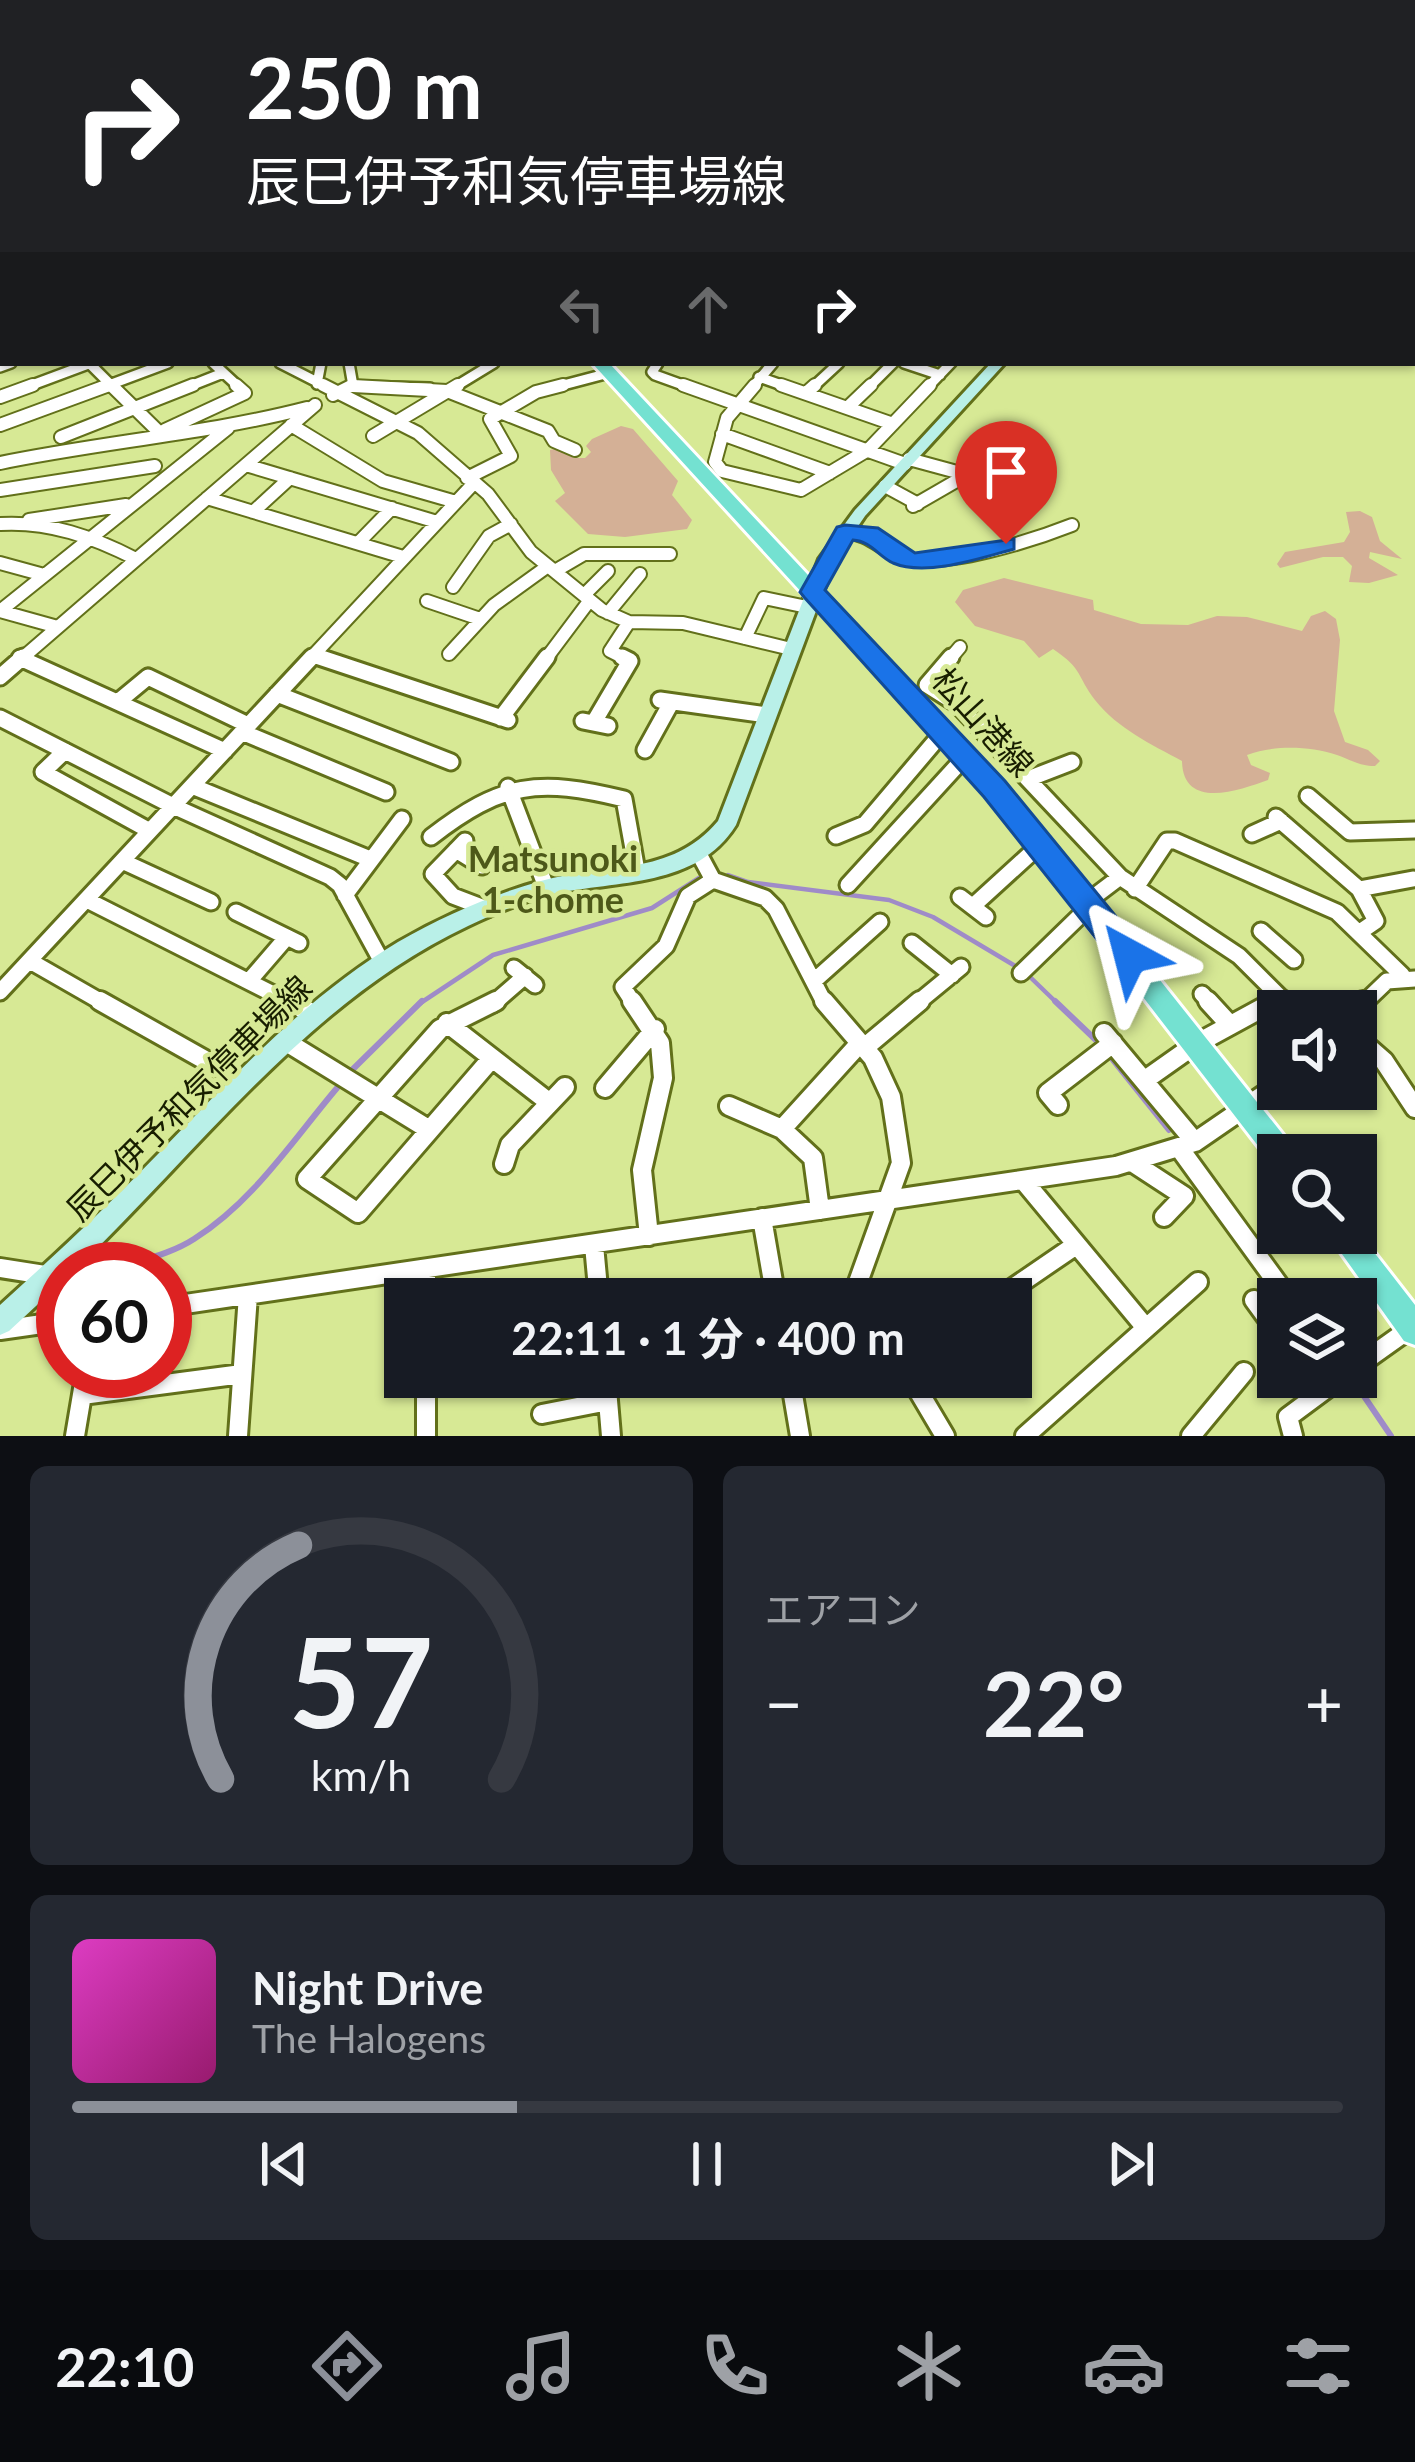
<!DOCTYPE html>
<html lang="ja">
<head>
<meta charset="utf-8">
<style>
	:root { --surface:#171b24; --page:#242831; --text:#f1f3f6; --muted:#9ea1a6; --line:#363941; --accent:#8c9099 }
	body { margin:0; font-family:Lato,"Noto Sans JP",sans-serif; background:var(--page); color:var(--text); height:100vh; display:flex; flex-direction:column; font-size:45px; white-space:nowrap }
	* { box-sizing:border-box; margin:0 }
	p { font-size:39px; color:var(--muted) }
	.icon { flex:none; width:66px; height:66px; fill:none; stroke:currentColor; stroke-width:2; stroke-linecap:round; stroke-linejoin:round }
	.map { position:relative; height:1436px; overflow:hidden }
	.details { display:flex; flex-direction:column; gap:30px; padding:30px; background:#0d0f14; flex:1 }
	.details>* { flex:none }
	.top-card { position:absolute; left:0px; top:0px; width:1416px; height:366px; box-shadow:0 3px 9px #0004; background:#202124; color:#fff; overflow:hidden }
	.buttons { position:absolute; left:1257px; top:990px; display:grid; gap:24px }
	.buttons a { display:grid; place-items:center; width:120px; height:120px; border-radius:0px; background:var(--surface); box-shadow:0 3px 9px #0004; font-size:60px }
	.speed { position:absolute; left:36px; top:1242px; display:flex; gap:24px; font-size:60px; font-weight:700; text-align:center }
	.speed>* { display:grid; place-content:center; width:156px; height:156px; border-radius:50%; background:var(--surface); box-shadow:0 3px 9px #0004; line-height:1 }
	.speed .limit { border:18px solid #d22; background:#fff; color:#111 }
	.pin { position:absolute; display:grid; place-items:center; width:102px; height:102px; color:#fff; margin:-123px -51px; border-radius:50% 50% 50% 0; rotate:-45deg; box-shadow:0 0 12px #0007 }
	.pin .icon { rotate:45deg }
	.me { position:absolute; width:132px; margin:-66px; rotate:322deg; stroke-linejoin:round; filter:drop-shadow(0 0 9px #0008) }
	.turn { display:flex; align-items:center; gap:42px; height:252px; padding:0 48px; font-size:54px }
	.turn .icon { width:156px; height:156px; stroke-width:2.5 }
	.turn b { display:block; font-size:84px; line-height:102px }
	.lanes { display:flex; align-items:center; height:114px; padding:0 48px; background:#0003; justify-content:center; gap:60px; direction:ltr }
	.lanes .off { opacity:.35 }
	.big { font-size:90px; font-weight:700; line-height:1.1 }
	.details .card { flex:1; display:flex; flex-direction:column; justify-content:center; gap:18px; min-width:0; padding:0 42px; border-radius:18px; background:var(--page) }
	.details .dial { align-items:center; gap:0 }
	.dial svg { height:312px; overflow:visible; fill:none; stroke:var(--line); stroke-width:7; stroke-linecap:round; text-anchor:middle }
	.dial text { fill:var(--text); stroke:none }
	.song { display:flex; align-items:center; gap:36px }
	.cover { width:144px; height:144px; border-radius:18px; background:linear-gradient(135deg,hsl(310 70% 55%),hsl(320 70% 35%)) }
	.played { height:12px; border-radius:6px; background:linear-gradient(90deg,var(--accent) 35%,var(--line) 35%) }
	.keys { display:flex; justify-content:space-around; direction:ltr }
	.heat { display:flex; justify-content:space-between; align-items:center; font-size:66px; direction:ltr }
	.details .tiles { flex:1; display:grid; gap:30px; grid-template-columns:1fr 1fr }
	.card:last-child { grid-column:span 2 }
	.trip { position:absolute; left:384px; top:1278px; width:648px; height:120px; border-radius:0px; background:var(--surface); box-shadow:0 3px 9px #0004; font-weight:700; line-height:120px; text-align:center }
	.tab-bar { display:flex; height:192px; justify-content:space-around; align-items:center; background:#090b0e; color:var(--muted) }
	.tab-bar .icon { width:84px; height:84px }
	.tab-bar .active { color:var(--accent) }
	.tab-bar b { font-size:54px; color:var(--text) }
	.map>svg:first-child { display:block }
</style>
</head>
<body>
<div class="map">
<svg width="1415" height="1436" viewBox="0 0 1415 1436">
	<rect width="100%" height="100%" fill="#d7e995"/>
	<path fill="#d4b096" d="M 621,426 L 633,429 L 678,481 L 672,495 L 692,520 L 687,529 L 625,537 L 588,534 L 555,501 L 565,493 L 551,470 L 550,450 L 559,448 L 574,458 L 585,458 L 591,452 L 586,446 L 592,439 Z
		M 1360,511 L 1372,517 L 1380,541 L 1402,559 L 1370,552 L 1369,558 L 1398,575 L 1369,583 L 1349,582 L 1352,566 L 1343,557 L 1323,557 L 1280,568 L 1277,564 L 1285,552 L 1344,542 L 1350,532 L 1346,512 Z
		M 1004,578 L 1093,600 L 1094,610 L 1141,624 L 1188,625 L 1217,616 L 1247,617 L 1302,631 L 1311,616 L 1325,611 L 1336,619 L 1340,640 L 1334,711 L 1345,742 L 1368,750 L 1380,761 L 1375,766 C 1358,766 1352,760 1337,755 C 1308,746 1275,745 1247,755 L 1251,765 L 1270,773 L 1268,780 C 1240,790 1183,811 1182,761 C 1151,744 1118,729 1095,700 C 1076,675 1084,670 1053,649 L 1039,658 L 1024,641 L 975,626 L 955,602 L 963,590 Z"/>
	<g fill="none" stroke-linecap="round" stroke-linejoin="round">
		<path stroke="#9f8bc8" stroke-width="4.5" d="M 728,875 L 748,882 L 889,900 L 933,917 L 1017,967
			M 1029,976 L 1058,1004
			M 419,1004 L 493,955 L 652,908 L 699,878"/>
		<path stroke="#9f8bc8" stroke-width="6" d="M 1055,1001 L 1099,1043
			M 1109,1055 L 1169,1130
			M 350,1072 L 422,1001
			M 115,1269 C 141,1260 171,1254 194,1239 C 253,1202 293,1140 337,1088
			M 1351,1377 L 1391,1436"/>
		<defs>
			<path id="minor-far4" d="M 708,0 L 713,3
				M 525,3 L 539,0
				M 1265,3 L 1276,3"/>
			<path id="minor-far3" d="M 0,347 L 3,343
				M 89,363 L 114,388
				M 213,363 L 240,388
				M 280,363 L 329,388
				M 658,363 L 652,372 L 655,375 L 691,388
				M 904,363 L 940,375
				M 0,367 L 11,363
				M 759,377 L 790,388
				M 317,384 L 321,363
				M 353,386 L 430,388
				M 24,388 L 91,363
				M 101,388 L 168,363
				M 185,388 L 223,373
				M 349,388 L 353,386 L 349,363
				M 453,388 L 494,363
				M 552,388 L 609,373
				M 752,388 L 773,363
				M 812,388 L 839,363
				M 868,388 L 893,363
				M 927,388 L 951,363"/>
			<path id="minor-far2" d="M 111,385 L 162,435
				M 323,385 L 418,433 L 488,494 L 531,552 L 602,610 L 629,622 L 683,623 L 791,649
				M 683,385 L 905,464
				M 755,385 L 727,418 L 715,462 L 722,471 L 801,490 L 868,450 L 930,385
				M 781,385 L 893,424
				M 353,386 L 447,391 L 548,431 L 554,441 L 575,450
				M 806,393 L 815,385
				M 333,395 L 353,385
				M 0,397 L 33,385
				M 847,408 L 871,385
				M 0,425 L 109,385
				M 291,425 L 383,481 L 456,502
				M 165,430 L 245,393 L 236,385
				M 722,434 L 830,473
				M 373,436 L 458,385
				M 61,437 L 193,385
				M 909,459 L 968,475
				M 0,463 C 102,442 206,434 307,408
				M 246,465 L 437,522
				M 467,478 L 511,456 L 490,419 L 536,392 L 563,385
				M 885,486 L 918,504
				M 0,490 L 155,466
				M 207,498 L 403,557
				M 913,506 L 977,469
				M 253,512 L 290,478
				M 29,520 L 126,505
				M 0,524 C 49,521 93,537 136,559
				M 845,532 C 871,534 882,552 905,558 C 944,569 1034,540 1072,525
				M 358,543 L 392,508
				M 0,563 L 44,575
				M 555,571 L 584,554 L 670,554
				M 453,587 L 489,536 L 511,524
				M 584,595 L 608,571
				M 427,601 L 480,619
				M 0,611 L 228,428
				M 0,611 L 54,626
				M 608,613 L 640,574
				M 745,638 L 764,598 L 807,607
				M 449,654 L 494,605 L 548,566
				M 313,655 L 327,660
				M 20,658 L 24,660
				M 20,660 L 315,405
				M 309,660 L 474,483
				M 545,660 L 590,600
				M 628,660 L 610,651 L 629,622
				M 949,660 L 960,647"/>
			<path id="minor-far1" d="M 319,657 L 508,720
				M 951,657 L 927,685 L 957,704 L 1120,877 L 1239,956 L 1287,1004
				M 20,658 L 225,751
				M 0,677 L 23,657
				M 277,694 L 451,762
				M 660,700 L 767,715
				M 119,701 L 148,677 L 248,725
				M 0,718 L 173,806 L 330,877 L 340,885 L 382,962
				M 501,718 L 547,657
				M 583,721 L 608,726
				M 594,722 L 630,661 L 622,657
				M 242,732 L 386,792
				M 645,750 L 671,703
				M 65,751 L 43,772 L 150,831
				M 1028,779 L 1072,762
				M 192,786 L 370,859
				M 508,787 L 546,887
				M 1308,796 L 1350,832 L 1415,830
				M 1276,817 L 1359,889 L 1376,921 L 1360,932
				M 1252,834 L 1281,821
				M 836,836 L 865,824 L 943,732
				M 431,837 C 502,782 538,778 624,799 L 637,871
				M 465,841 L 433,874 L 453,896 L 487,909
				M 456,850 L 482,866
				M 699,854 L 713,880 L 765,898 L 776,909 L 825,1004
				M 122,861 L 211,902
				M 848,885 L 965,757
				M 1135,889 L 1167,841 L 1175,841 L 1337,912 L 1402,975
				M 1359,889 L 1413,879
				M 345,895 L 402,819
				M 960,897 L 986,917
				M 87,900 L 293,1004
				M 1087,902 L 1120,877
				M 973,906 L 1041,844
				M 236,912 L 299,943
				M 1261,931 L 1294,960
				M 912,943 L 952,975
				M 30,961 L 105,1004
				M 514,968 L 535,985
				M 1021,973 L 1090,906
				M 249,981 L 287,937
				M 814,981 L 880,922
				M 0,992 L 312,657
				M 1202,994 L 1211,1004
				M 493,1004 L 525,976
				M 634,1004 L 623,987 L 666,946 L 688,896 L 713,880
				M 916,1004 L 961,967
				M 1270,1004 L 1280,998
				M 1363,1004 L 1387,981 L 1415,979"/>
			<path id="minor" d="M 100,1001 L 244,1082
				M 287,1001 L 312,1013
				M 632,1001 L 660,1043 L 663,1078 L 642,1170 L 649,1236
				M 824,1001 L 873,1058 L 891,1097 L 901,1163 L 852,1299
				M 1208,1001 L 1230,1025
				M 1284,1001 L 1294,1011
				M 447,1023 L 550,1103
				M 1104,1033 L 1195,1142
				M 1360,1040 L 1363,1001
				M 1360,1040 L 1384,1061 L 1415,1108
				M 285,1041 L 428,1129
				M 864,1048 L 920,1001
				M 492,1058 L 358,1213 L 307,1179 L 440,1029 L 496,1001
				M 1145,1080 L 1196,1044 L 1275,1001
				M 605,1088 L 655,1029
				M 1058,1105 L 1048,1093 L 1113,1043
				M 729,1106 L 782,1129 L 813,1158 L 820,1210
				M 782,1129 L 860,1043
				M 1180,1149 L 1289,1299
				M 1132,1162 L 1184,1196 L 1164,1217
				M 504,1164 L 510,1145 L 565,1087
				M 1023,1180 L 1146,1328
				M 762,1218 L 776,1299
				M 594,1245 L 599,1299
				M 0,1268 L 51,1276
				M 426,1269 L 426,1299
				M 997,1299 L 1076,1245
				M 1254,1300 L 1278,1333
				M 165,1307 L 1116,1166 L 1195,1142 L 1278,1085
				M 0,1330 L 63,1321
				M 1356,1367 L 1415,1325
				M 426,1377 L 426,1436
				M 606,1377 L 611,1436
				M 790,1377 L 800,1436
				M 910,1377 L 945,1436
				M 82,1395 L 242,1374
				M 542,1414 L 608,1401
				M 75,1436 L 86,1371
				M 238,1436 L 248,1295
				M 1025,1436 L 1198,1282
				M 1191,1436 L 1244,1372
				M 1293,1436 L 1288,1417 L 1342,1377"/>
			<path id="secondary" d="M 1413,22 L 1415,22 L 1415,28 L 1413,28 Z
				M 991,363 L 1005,363 L 865,516 L 835,560 L 736,825 C 697,888 617,880 554,894 C 524,901 495,913 468,926 C 309,1001 200,1150 76,1269 L 63,1269 L 63,1281 L 9,1331 L 0,1335 L 0,1305 C 54,1256 108,1206 159,1153 C 233,1077 306,997 398,942 C 443,916 491,895 541,881 C 605,863 671,877 718,821 L 819,559 L 855,510 Z"/>
			<path id="primary" d="M 592,363 L 609,363 L 1003,783 L 1292,1146 L 1296,1155 L 1278,1155 L 1278,1167 L 1272,1164 L 987,795 Z
				M 1356,1229 L 1415,1305 L 1415,1345 L 1404,1341 L 1327,1233 L 1356,1233 Z"/>
		</defs>
		<use href="#minor-far4" stroke="#62701a" stroke-width="10"/>
		<use href="#minor-far3" stroke="#62701a" stroke-width="14"/>
		<use href="#minor-far2" stroke="#62701a" stroke-width="16"/>
		<use href="#minor-far1" stroke="#62701a" stroke-width="21"/>
		<use href="#minor" stroke="#62701a" stroke-width="24"/>
		<use href="#secondary" stroke="#62701a" stroke-width="6"/>
		<use href="#primary" stroke="#fff" stroke-width="6"/>
		<use href="#minor-far4" stroke="#fff" stroke-width="8"/>
		<use href="#minor-far3" stroke="#fff" stroke-width="9"/>
		<use href="#minor-far2" stroke="#fff" stroke-width="12"/>
		<use href="#minor-far1" stroke="#fff" stroke-width="15"/>
		<use href="#minor" stroke="#fff" stroke-width="18"/>
		<use href="#secondary" fill="#b9f0e8" fill-rule="evenodd"/>
		<use href="#primary" fill="#74e1d1" fill-rule="evenodd"/>
	</g>
	<path fill="#1a73e8" stroke="#114b97" stroke-width="3" d="M 845,525 L 878,528 L 915,553 L 1014,539 L 1014,549 C 981,558 926,577 893,563 C 878,556 871,541 853,540 L 825,590 L 1005,781 L 1141,947 L 1146,956 L 1141,966 L 1130,970 L 1118,966 L 984,797 L 804,597 L 800,592 L 837,527 Z"/>
	<g text-anchor="middle" stroke-width="9" stroke-linejoin="round" paint-order="stroke">
		<g font-size="33" fill="#181e00" stroke="#d7e995">
			<text transform="translate(983 722) rotate(48)" y="12">松山港線</text>
			<text transform="translate(189 1098) rotate(-45)" y="12">辰巳伊予和気停車場線</text>
		</g>
		<g font-size="36" font-weight="bold" fill="#4d5819" stroke="#d7e995">
			<text x="553" y="872">Matsunoki<tspan x="553" dy="41">1-chome</tspan></text>
		</g>
	</g>
</svg>
<div class="buttons">
<a><svg class="icon" aria-label="sound" viewBox="0 0 24 24"><path d="M4 9h4l5-4v14l-5-4H4zM17 9q2 3 0 6"/></svg></a>
<a><svg class="icon" aria-label="search" viewBox="0 0 24 24"><circle cx="10" cy="10" r="6"/><path d="M15 15l6 6"/></svg></a>
<a><svg class="icon" aria-label="layers" viewBox="0 0 24 24"><path d="M12 4l9 5-9 5-9-5zM3 14l9 5 9-5"/></svg></a>
</div>
<div class="speed"><div class="limit">60</div></div>
<div class="pin" style="left:1006px;top:544px;background:#d93025"><svg class="icon" aria-label="arrive" viewBox="0 0 24 24"><path d="M6 21V4h12l-3 4 3 4H6"/></svg></div>
<svg class="me" style="left:1130px;top:956px" viewBox="-20 -20 40 40"><path d="M0-17L14 15 0 8-14 15z" fill="#1a73e8" stroke="#fff" stroke-width="4"/></svg>
<div class="trip">22:11 · 1 分 · 400 m</div>
<div class="top-card">
<div class="turn"><svg class="icon" aria-label="right" viewBox="0 0 24 24"><path d="M7 20v-9h11M14 6l5 5-5 5"/></svg><div><b>250 m</b>辰巳伊予和気停車場線</div></div>
<div class="lanes"><svg class="icon off" aria-label="left" viewBox="0 0 24 24"><path d="M17 20v-9H6M10 6l-5 5 5 5"/></svg><svg class="icon off" aria-label="ahead" viewBox="0 0 24 24"><path d="M12 20V5M6 11l6-6 6 6"/></svg><svg class="icon" aria-label="right" viewBox="0 0 24 24"><path d="M7 20v-9h11M14 6l5 5-5 5"/></svg></div>
</div>
</div>
<section class="details">
<div class="tiles">
<div class="card dial"><svg viewBox="0 0 100 80">
<path d="M14 69A42 42 0 1 1 86 69"/>
<path d="M14 69A42 42 0 0 1 34 9" stroke="#8c9099"/>
<text x="50" y="56" font-size="32" font-weight="700">57</text>
<text x="50" y="72" font-size="11">km/h</text>
</svg></div>
<div class="card"><p>エアコン</p>
<div class="heat"><a>−</a><b class="big">22°</b><a>+</a></div>
</div>
<div class="card">
<div class="song"><i class="cover"></i><div><b>Night Drive</b><p>The Halogens</p></div></div>
<div class="played"></div>
<div class="keys"><svg class="icon" aria-label="previous" viewBox="0 0 24 24"><path d="M18 5L8 12l10 7zM5 5v14"/></svg><svg class="icon" aria-label="pause" viewBox="0 0 24 24"><path d="M8 5v14M16 5v14"/></svg><svg class="icon" aria-label="next" viewBox="0 0 24 24"><path d="M6 5l10 7-10 7zM19 5v14"/></svg></div>
</div>
</div>
</section>
<nav class="tab-bar">
<b>22:10</b>
<svg class="icon active" aria-label="directions" viewBox="0 0 24 24"><path d="M12 3l9 9-9 9-9-9zM9 14v-3h6M13 9l2 2-2 2"/></svg>
<svg class="icon" aria-label="music" viewBox="0 0 24 24"><path d="M9 18V5l10-2v13"/><circle cx="6" cy="18" r="3"/><circle cx="16" cy="16" r="3"/></svg>
<svg class="icon" aria-label="phone" viewBox="0 0 24 24"><path d="M5 4h4l2 5-3 2q2 4 5 5l2-3 5 2v4C11 20 4 13 5 4z"/></svg>
<svg class="icon" aria-label="climate" viewBox="0 0 24 24"><path d="M12 3v18M4 7l16 10M4 17L20 7"/></svg>
<svg class="icon" aria-label="car" viewBox="0 0 24 24"><path d="M5 17H2v-5l4-1 3-4h7l3 4 3 1v5h-3M9 17h6M6 11h13"/><circle cx="7" cy="17" r="2"/><circle cx="17" cy="17" r="2"/></svg>
<svg class="icon" aria-label="filters" viewBox="0 0 24 24"><path d="M4 7h16M4 17h16"/><circle cx="9" cy="7" r="2"/><circle cx="15" cy="17" r="2"/></svg>
</nav>
</body>
</html>
